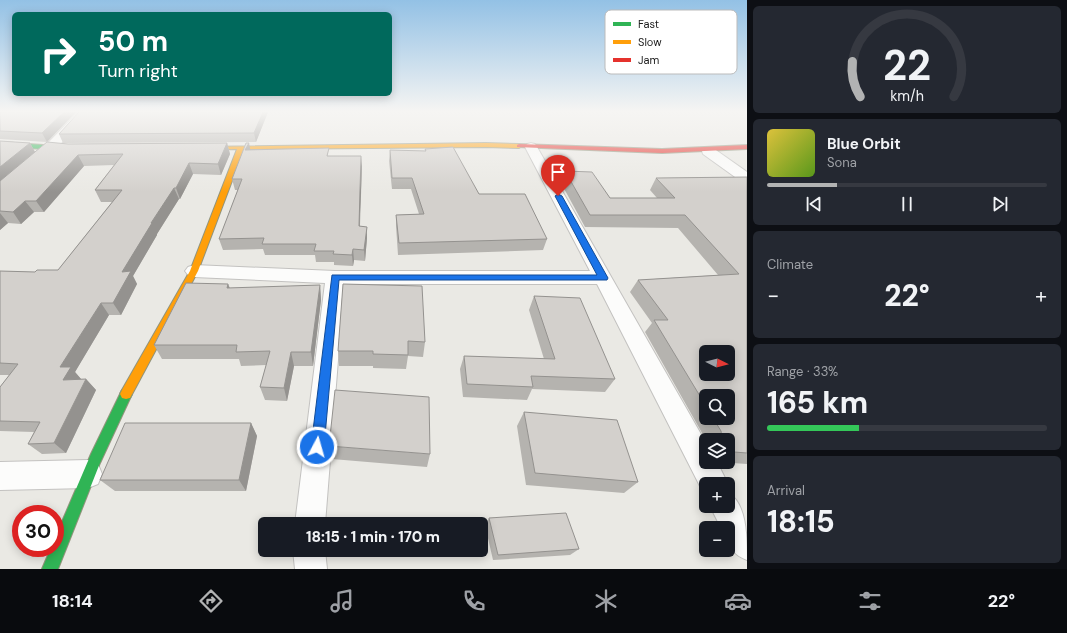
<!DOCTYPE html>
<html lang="en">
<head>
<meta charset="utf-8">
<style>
	:root { --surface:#171b24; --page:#242831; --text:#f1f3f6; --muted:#9ea1a6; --line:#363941; --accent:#b2b3b3 }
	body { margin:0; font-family:"DM Sans",sans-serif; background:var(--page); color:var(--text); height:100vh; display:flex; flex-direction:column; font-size:15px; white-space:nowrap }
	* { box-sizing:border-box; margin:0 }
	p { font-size:13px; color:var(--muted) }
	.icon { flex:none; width:22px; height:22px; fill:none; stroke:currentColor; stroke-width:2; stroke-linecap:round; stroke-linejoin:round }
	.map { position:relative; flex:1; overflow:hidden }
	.details { display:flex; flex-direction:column; gap:6px; padding:6px; background:#0d0f14; width:320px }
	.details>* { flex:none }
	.guide { position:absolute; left:12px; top:12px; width:380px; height:84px; border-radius:6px; box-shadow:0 2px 10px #0003; background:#00695c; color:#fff; overflow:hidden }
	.needle { width:26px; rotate:96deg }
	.fabs { position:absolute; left:699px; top:345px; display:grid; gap:8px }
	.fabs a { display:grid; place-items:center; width:36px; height:36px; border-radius:6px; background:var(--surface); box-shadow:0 2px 10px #0003; font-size:20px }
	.speed { position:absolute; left:12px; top:505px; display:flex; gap:8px; font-size:20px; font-weight:700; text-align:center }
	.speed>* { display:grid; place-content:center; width:52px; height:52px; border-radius:50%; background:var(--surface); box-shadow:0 2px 10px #0003; line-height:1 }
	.speed .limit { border:6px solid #d22; background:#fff; color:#111 }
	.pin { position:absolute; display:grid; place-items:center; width:34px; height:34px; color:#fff; margin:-41px -17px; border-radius:50% 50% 50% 0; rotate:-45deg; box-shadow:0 0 4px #0007 }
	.pin .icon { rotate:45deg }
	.me { position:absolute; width:44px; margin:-22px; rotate:6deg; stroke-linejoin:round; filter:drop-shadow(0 0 3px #0008) }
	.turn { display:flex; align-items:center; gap:14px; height:84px; padding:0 20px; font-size:18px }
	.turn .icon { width:52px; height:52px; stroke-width:2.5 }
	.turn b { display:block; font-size:28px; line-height:34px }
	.big { font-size:30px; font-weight:800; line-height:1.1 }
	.details .tile { flex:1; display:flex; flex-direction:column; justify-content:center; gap:6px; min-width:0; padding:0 14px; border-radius:6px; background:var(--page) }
	.details .dial { align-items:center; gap:0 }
	.dial svg { height:104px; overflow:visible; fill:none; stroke:var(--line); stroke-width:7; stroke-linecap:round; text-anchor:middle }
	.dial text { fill:var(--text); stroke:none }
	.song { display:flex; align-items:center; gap:12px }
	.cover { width:48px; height:48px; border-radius:6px; background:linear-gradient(135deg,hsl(50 70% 55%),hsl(90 70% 35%)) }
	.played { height:4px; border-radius:2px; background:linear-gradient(90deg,var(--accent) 25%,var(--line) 25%) }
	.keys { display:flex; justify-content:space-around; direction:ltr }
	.heat { display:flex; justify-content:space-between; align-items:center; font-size:22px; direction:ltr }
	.charge { height:6px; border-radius:3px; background:linear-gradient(90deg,#34c759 33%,var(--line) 0) }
	.trip { position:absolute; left:258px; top:517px; width:230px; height:40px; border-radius:6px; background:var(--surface); box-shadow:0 2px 10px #0003; font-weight:800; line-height:40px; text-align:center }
	.dock { display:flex; height:64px; justify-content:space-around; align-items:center; background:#090b0e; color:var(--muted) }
	.dock .icon { width:28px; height:28px }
	.dock .on { color:var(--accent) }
	.dock b { font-size:18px; color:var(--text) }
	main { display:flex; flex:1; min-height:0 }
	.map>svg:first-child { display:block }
</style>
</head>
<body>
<main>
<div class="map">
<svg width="747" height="569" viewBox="0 0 747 569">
	<rect width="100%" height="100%" fill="#eae9e4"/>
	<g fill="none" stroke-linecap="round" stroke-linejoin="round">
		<defs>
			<path id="street" d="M 78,112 L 89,112 L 55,150 L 5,193 L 0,194 L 0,183 L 47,144 Z
				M 531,143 L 535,144 L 537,147 L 706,443 L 706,462 L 717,462 L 728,484 L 706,484 L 706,495 L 704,494 L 597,284 L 344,284 L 325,524 L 295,524 L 325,283 L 194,277 L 188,275 L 185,271 L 188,267 L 194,265 L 335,271 L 590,271 L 525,147 L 527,144 Z
				M 708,147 L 713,148 L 747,172 L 747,183 L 742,182 L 703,154 L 702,151 L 703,148 Z
				M 88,460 L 98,464 L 102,474 L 98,484 L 88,488 L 0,490 L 0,462 Z
				M 728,493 C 747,503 747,538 747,560 C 731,554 728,545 728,528 L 721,528 L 710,506 L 728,506 Z
				M 293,550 L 325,550 L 327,569 L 295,569 Z"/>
			<path id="fast" d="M 0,142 L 72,147 L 75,149 L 72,151 L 0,146 Z
				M 126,389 L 130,390 L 132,394 L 100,463 L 58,569 L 42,569 L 51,548 L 55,548 L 55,538 L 91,454 L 122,390 Z"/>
			<path id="slow" d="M 486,143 L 519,144 L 522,146 L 519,148 L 486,147 L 244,149 L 198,271 L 130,398 L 126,399 L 122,398 L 120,394 L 122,390 L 190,271 L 237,149 L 199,150 L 196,148 L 197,147 Z"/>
			<path id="jam" d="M 519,144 L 662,149 L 747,145 L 747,149 L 662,153 L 517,147 L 517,145 Z"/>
		</defs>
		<use href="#street" stroke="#c3c2c0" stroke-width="2"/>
		<use href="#fast" stroke="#91947c" stroke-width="2"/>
		<use href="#slow" stroke="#91947c" stroke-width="2"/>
		<use href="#jam" stroke="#91947c" stroke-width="2"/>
		<use href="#street" fill="#fcfcfb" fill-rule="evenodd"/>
		<use href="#fast" fill="#30b455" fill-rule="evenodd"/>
		<use href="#slow" fill="#ff9f0a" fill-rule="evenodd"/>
		<use href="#jam" fill="#e5322d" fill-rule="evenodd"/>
	</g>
	<path fill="#b5b3af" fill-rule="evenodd" d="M 0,112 L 76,112 L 47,142 L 0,139 Z
		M 268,112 L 256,142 L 63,143 L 59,134 Z
		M 0,141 L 30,143 L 35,152 L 12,171 L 68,144 L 227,143 L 230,154 L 221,175 L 193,174 L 180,199 L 179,199 L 157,234 L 157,235 L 133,276 L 137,284 L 121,315 L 109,315 L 75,372 L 81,379 L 86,379 L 96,390 L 66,453 L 42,454 L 28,444 L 34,432 L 0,431 L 0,387 L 9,375 L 0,375 L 0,271 L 35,272 L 58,270 L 112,202 L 101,202 L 95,190 L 114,165 L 84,166 L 44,212 L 34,212 L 21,224 L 8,223 L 0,230 Z
		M 425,149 L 479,194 L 547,239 L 543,250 L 398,255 L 396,226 L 396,215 L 419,214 L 411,189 L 392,189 L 389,161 L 390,150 L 425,151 Z
		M 250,150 L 329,156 L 362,166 L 360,226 L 367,227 L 367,238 L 365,261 L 354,260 L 353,266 L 334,265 L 334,262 L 316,262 L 315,255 L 265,255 L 263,249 L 223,250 L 219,239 L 238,190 L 235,190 L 232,179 Z
		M 565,171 L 610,198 L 657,198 L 650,190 L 656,178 L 747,177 L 747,464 L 718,462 L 728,462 L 728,440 L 706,440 L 645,332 L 652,323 L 630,292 L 638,280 L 718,275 L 678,228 L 585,227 L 561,183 ZM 706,396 L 728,418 L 706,418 Z
		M 228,284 L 230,288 L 320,285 L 321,300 L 313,366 L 294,366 L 287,401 L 265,400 L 260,387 L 266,365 L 241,366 L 239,359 L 162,359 L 154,345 Z
		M 343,284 L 425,342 L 423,357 L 408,356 L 406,369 L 373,368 L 373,366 L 339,366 L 338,351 Z
		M 534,296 L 615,379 L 605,392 L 532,389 L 527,400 L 463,397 L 460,369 L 464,356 L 544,359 L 529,310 Z
		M 524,412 L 638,482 L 624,493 L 526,485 L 517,426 Z
		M 251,423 L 257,436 L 246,491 L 115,491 L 100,480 Z
		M 329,446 L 430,454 L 427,467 L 332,459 Z
		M 489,518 L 579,549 L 570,555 L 493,560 L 485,525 Z"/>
	<path fill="#94928f" d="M 64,112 L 76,112 L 47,142 L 42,133 Z
		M 263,112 L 268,112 L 256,142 L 254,133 Z
		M 30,143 L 35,152 L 0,181 L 0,167 Z
		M 227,143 L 230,154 L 221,175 L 218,164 Z
		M 249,143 L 251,153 L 245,150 Z
		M 78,155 L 84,166 L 44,212 L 36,201 Z
		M 361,156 L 362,166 L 359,237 L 359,226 Z
		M 189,163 L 193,174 L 180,199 L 176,188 Z
		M 174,188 L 179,199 L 157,234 L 157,235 L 133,276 L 137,284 L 121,315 L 113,303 L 122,272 L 151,223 Z
		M 25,201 L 34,212 L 21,224 L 13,212 Z
		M 0,213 L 8,223 L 0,230 Z
		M 367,227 L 367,238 L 365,261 L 364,250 Z
		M 353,249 L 354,260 L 353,266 L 352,255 Z
		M 228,284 L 233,298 L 227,288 Z
		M 320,285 L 321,300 L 313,366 L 311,352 Z
		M 101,303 L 109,315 L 75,372 L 81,379 L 74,391 L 63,380 L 60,367 Z
		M 291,352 L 294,366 L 287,401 L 284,388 Z
		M 86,379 L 96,390 L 66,453 L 54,443 Z
		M 251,423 L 257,436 L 246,491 L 239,480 Z"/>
	<path fill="#d3d0cc" stroke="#94928f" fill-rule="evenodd" d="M 0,112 L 64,112 L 42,133 L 0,131 Z
		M 79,112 L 263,112 L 254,133 L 59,134 Z
		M 0,141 L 30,143 L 0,167 Z
		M 47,142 L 68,144 L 227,143 L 218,164 L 189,163 L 176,188 L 174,188 L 151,223 L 152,223 L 122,272 L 131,271 L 113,303 L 101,303 L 60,367 L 71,367 L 63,380 L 86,379 L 54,443 L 28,444 L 40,422 L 0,421 L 0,387 L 18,364 L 0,363 L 0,271 L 35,272 L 37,270 L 58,270 L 122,190 L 95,190 L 123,154 L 78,155 L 36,201 L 25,201 L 13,212 L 0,211 L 0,181 Z
		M 246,143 L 249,143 L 245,150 L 329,148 L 327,156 L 361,156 L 359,226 L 367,227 L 364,250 L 353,249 L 352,255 L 333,254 L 334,251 L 314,251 L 316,244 L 262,244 L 264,238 L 219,239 L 242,179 L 232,179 Z
		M 453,147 L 479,194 L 525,194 L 547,239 L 399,243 L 396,215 L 424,214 L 412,178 L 392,178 L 390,150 L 426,151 L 425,149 Z
		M 565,171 L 592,172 L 610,198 L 675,198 L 656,178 L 747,177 L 747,453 L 734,452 L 732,450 L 728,450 L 728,440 L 722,440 L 721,431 L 713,418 L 728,418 L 728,396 L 706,396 L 706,406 L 654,320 L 668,320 L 638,280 L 739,274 L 685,215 L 590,215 ZM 706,352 L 728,352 L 728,374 L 706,374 Z
		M 186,283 L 228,284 L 227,288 L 320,285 L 311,352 L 291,352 L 284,388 L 260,387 L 270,351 L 236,352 L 237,345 L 154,345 Z
		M 343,284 L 422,286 L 425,342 L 408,341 L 408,355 L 373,354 L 373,351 L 338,351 Z
		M 534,296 L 580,298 L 615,379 L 531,376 L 533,387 L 467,384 L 464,356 L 555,359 Z
		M 335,390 L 429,397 L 430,454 L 329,446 Z
		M 524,412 L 617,420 L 638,482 L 535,473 Z
		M 125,423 L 251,423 L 239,480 L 100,480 Z
		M 566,513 L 579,549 L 498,555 L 489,518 Z"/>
	<linearGradient id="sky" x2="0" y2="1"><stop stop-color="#93c1e5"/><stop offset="0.58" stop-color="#f6f5f3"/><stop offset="1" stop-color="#f6f5f3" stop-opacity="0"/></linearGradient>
	<rect width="747" height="192" fill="url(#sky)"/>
	<path fill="#1a73e8" stroke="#114b97" d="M 558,194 L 562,196 L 608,278 L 607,280 L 339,280 L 324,447 L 322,451 L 317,453 L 313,451 L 311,447 L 332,275 L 597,275 L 555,196 Z"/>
	<rect x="605" y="10" width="132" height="64" rx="6" fill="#fff" stroke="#bbb" stroke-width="1"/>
	<rect x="613" y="22" width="18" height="4" fill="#30b455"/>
	<rect x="613" y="40" width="18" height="4" fill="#ff9f0a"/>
	<rect x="613" y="58" width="18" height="4" fill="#e5322d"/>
	<g font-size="11" fill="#1c1c1c">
		<text x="638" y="28">Fast</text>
		<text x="638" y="46">Slow</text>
		<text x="638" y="64">Jam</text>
	</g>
</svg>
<div class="fabs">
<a><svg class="needle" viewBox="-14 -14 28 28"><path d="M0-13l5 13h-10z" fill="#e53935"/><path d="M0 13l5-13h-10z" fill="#9ea1a6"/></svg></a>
<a><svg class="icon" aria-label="search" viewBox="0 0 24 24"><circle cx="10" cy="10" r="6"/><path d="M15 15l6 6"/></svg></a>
<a><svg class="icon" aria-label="layers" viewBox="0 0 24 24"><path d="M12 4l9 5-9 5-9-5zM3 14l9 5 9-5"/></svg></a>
<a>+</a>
<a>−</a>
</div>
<div class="speed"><div class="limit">30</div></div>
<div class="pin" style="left:558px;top:196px;background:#d93025"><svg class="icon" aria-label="arrive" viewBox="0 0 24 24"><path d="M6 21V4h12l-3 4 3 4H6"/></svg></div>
<svg class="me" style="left:317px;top:447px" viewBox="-20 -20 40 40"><circle r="17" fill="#1a73e8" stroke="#fff" stroke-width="3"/><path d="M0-11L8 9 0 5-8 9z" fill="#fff"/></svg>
<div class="trip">18:15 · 1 min · 170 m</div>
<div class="guide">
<div class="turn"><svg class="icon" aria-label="right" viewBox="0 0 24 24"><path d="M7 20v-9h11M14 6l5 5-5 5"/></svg><div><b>50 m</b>Turn right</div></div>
</div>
</div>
<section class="details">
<div class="tile dial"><svg viewBox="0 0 100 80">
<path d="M14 69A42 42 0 1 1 86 69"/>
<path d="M14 69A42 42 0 0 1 8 42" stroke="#b2b3b3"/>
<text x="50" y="56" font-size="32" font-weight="700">22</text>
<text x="50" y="72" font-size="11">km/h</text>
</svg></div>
<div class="tile">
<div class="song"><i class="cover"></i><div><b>Blue Orbit</b><p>Sona</p></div></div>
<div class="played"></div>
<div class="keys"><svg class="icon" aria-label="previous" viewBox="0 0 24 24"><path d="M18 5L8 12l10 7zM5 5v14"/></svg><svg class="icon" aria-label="pause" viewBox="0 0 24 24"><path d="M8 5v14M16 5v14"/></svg><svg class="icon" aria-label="next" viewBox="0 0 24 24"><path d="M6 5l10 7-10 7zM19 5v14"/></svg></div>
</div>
<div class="tile"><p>Climate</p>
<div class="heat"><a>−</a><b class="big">22°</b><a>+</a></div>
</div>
<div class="tile"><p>Range · 33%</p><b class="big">165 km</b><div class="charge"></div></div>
<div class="tile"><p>Arrival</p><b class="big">18:15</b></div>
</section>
</main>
<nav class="dock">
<b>18:14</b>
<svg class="icon on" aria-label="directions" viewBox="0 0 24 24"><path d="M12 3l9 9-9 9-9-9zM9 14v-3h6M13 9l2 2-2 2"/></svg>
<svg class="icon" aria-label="music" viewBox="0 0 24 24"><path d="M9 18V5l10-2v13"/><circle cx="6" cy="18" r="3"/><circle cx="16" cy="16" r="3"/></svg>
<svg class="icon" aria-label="phone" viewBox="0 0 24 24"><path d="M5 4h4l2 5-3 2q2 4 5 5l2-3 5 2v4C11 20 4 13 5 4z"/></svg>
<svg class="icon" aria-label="climate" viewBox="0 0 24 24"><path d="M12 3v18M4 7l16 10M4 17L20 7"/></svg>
<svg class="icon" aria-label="car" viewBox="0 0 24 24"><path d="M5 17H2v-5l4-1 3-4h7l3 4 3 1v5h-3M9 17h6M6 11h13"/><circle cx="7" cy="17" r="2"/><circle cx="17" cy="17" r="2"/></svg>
<svg class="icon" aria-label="filters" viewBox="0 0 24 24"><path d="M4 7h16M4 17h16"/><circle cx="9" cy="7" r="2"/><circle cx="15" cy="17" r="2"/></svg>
<b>22°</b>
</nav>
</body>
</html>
